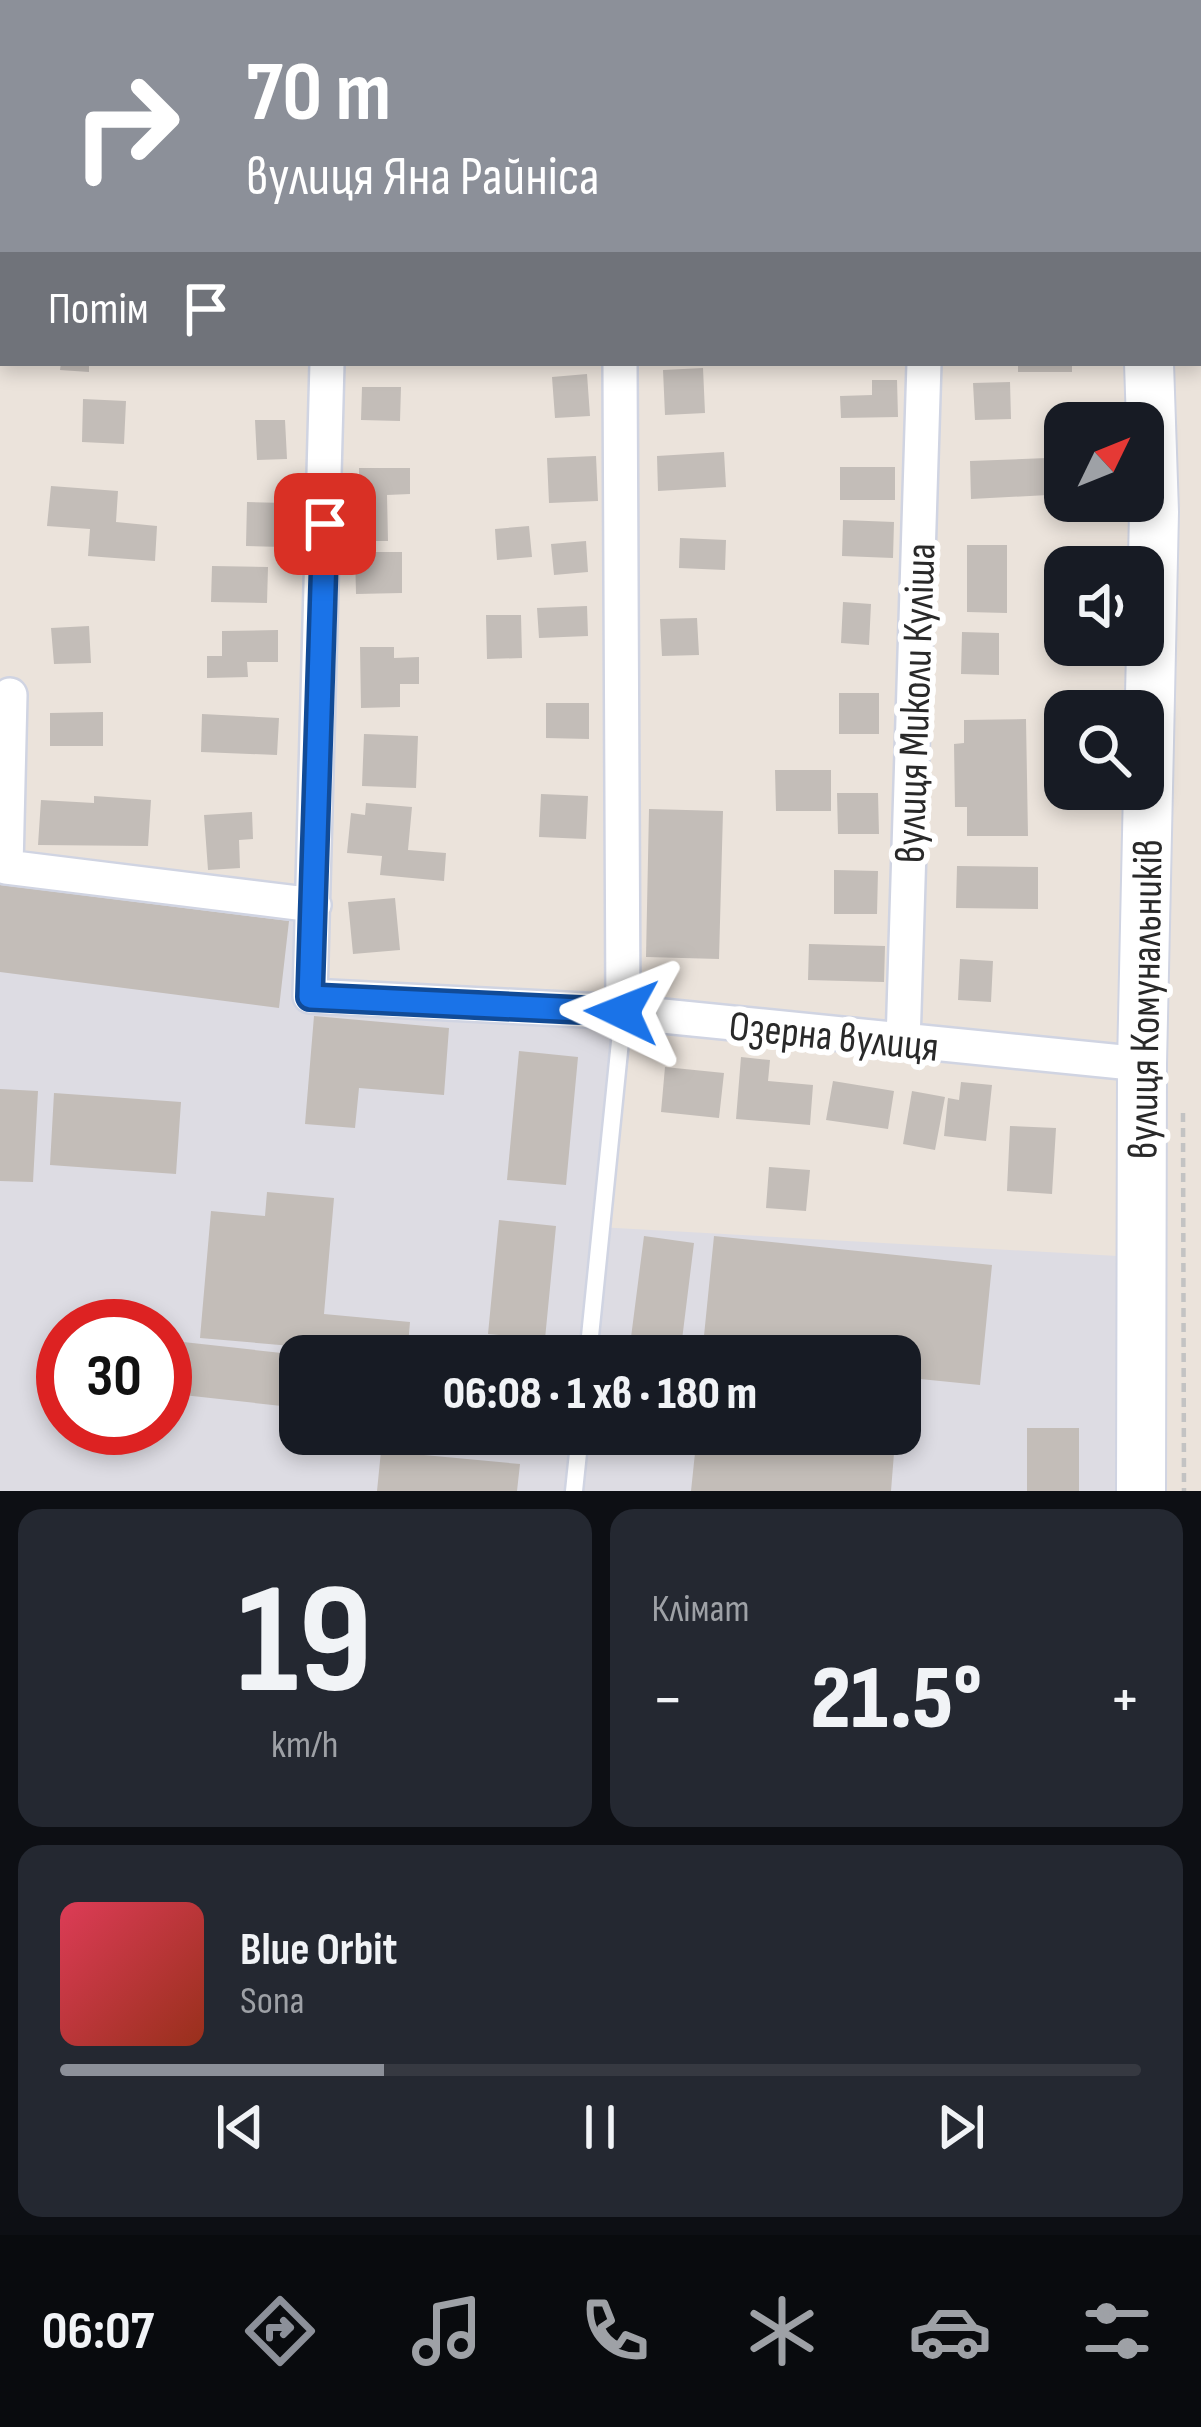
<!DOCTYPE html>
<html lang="uk">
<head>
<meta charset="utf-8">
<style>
	:root { --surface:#171b24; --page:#242831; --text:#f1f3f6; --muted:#9ea1a6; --line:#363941; --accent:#8c9099 }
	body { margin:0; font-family:"Sofia Sans Condensed",sans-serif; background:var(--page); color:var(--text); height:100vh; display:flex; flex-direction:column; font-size:45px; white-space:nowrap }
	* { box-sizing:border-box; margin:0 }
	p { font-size:39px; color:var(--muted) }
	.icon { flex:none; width:66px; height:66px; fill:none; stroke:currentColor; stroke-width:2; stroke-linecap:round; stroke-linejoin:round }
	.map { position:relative; height:1491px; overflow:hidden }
	.panel { display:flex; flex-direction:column; gap:18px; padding:18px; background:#0d0f14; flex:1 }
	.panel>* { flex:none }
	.top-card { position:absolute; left:0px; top:0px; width:1203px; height:366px; box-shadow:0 6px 18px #0003; background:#8c9099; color:#fff; overflow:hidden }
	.needle { width:78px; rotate:47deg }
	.controls { position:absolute; left:1044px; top:402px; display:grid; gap:24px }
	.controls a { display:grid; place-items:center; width:120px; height:120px; border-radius:24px; background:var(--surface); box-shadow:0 6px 18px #0003; font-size:60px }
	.speed { position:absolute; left:36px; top:1299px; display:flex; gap:24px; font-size:60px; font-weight:700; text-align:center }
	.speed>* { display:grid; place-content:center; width:156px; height:156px; border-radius:50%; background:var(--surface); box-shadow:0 6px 18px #0003; line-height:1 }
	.speed .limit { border:18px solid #d22; background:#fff; color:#111 }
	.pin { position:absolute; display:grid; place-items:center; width:102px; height:102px; color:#fff; margin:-51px; border-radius:24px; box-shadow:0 6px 18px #0006 }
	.me { position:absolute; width:132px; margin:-66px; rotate:272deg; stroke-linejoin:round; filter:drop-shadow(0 0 9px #0008) }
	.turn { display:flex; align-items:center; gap:42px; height:252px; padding:0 48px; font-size:54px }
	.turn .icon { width:156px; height:156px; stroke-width:2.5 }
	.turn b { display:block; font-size:84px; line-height:102px }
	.then { display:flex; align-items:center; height:114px; padding:0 48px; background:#0003; gap:24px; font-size:45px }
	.big { font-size:90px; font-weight:800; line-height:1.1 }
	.panel .tile { flex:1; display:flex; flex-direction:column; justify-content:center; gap:18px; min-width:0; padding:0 42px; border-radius:24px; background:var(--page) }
	.panel .dial { align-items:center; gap:0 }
	.dial b { font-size:156px; line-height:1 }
	.song { display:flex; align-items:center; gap:36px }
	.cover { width:144px; height:144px; border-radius:18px; background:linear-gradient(135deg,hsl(350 70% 55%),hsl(10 70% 35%)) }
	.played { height:12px; border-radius:6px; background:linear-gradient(90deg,var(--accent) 30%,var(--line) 30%) }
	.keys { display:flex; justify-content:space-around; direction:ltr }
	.heat { display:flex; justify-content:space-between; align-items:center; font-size:66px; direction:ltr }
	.panel .tiles { flex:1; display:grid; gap:18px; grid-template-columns:1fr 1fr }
	.tile:last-child { grid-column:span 2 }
	.trip { position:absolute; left:279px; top:1335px; width:642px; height:120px; border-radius:24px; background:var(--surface); box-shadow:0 6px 18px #0003; font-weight:800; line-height:120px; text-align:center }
	.tab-bar { display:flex; height:192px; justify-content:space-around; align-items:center; background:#090b0e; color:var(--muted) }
	.tab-bar .icon { width:84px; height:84px }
	.tab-bar .active { color:var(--accent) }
	.tab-bar b { font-size:54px; color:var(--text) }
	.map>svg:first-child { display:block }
</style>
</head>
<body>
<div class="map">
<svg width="1201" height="1491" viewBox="0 0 1201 1491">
	<rect width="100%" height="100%" fill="#ebe3db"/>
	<path fill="#dddce3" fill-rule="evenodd" d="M 0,877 L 309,909 L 306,1000 L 618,1018 L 598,1227 L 1135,1257 L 1136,1491 L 0,1491 ZM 63,1326 L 165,1326 L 165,1428 L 63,1428 ZM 300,1356 L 900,1356 L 900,1434 L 300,1434 Z"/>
	<path fill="#c3bdb8" d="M 61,363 L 89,363 L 89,372 L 60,370 Z
		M 1018,363 L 1072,363 L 1072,372 L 1018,372 Z
		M 703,368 L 705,413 L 665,415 L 663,370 Z
		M 587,374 L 590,416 L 555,418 L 552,377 Z
		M 872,380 L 897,380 L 898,417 L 841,418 L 840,396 L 872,395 Z
		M 1010,382 L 1011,419 L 975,420 L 973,383 Z
		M 362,387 L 401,387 L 400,421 L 361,420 Z
		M 83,399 L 126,401 L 124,444 L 82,442 Z
		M 255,420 L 285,420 L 287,459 L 257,460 Z
		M 724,452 L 726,487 L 658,491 L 657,456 Z
		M 596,456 L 598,501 L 549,503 L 547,458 Z
		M 1047,458 L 1048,495 L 971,499 L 970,461 Z
		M 840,467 L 895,467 L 895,500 L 840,500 Z
		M 359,468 L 410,468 L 410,494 L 387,495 L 388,541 L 360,541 Z
		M 51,486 L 118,491 L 116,522 L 157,526 L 155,561 L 88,556 L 90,529 L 47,526 Z
		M 247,502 L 285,503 L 284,547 L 246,546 Z
		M 843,520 L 894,522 L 893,558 L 842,556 Z
		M 529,526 L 532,557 L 497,560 L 495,529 Z
		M 680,538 L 726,540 L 725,570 L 679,568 Z
		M 586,541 L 588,572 L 554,575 L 551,544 Z
		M 967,545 L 1007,545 L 1007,613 L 967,612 Z
		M 355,552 L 402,552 L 402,593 L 356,594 Z
		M 212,566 L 268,567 L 267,603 L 211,602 Z
		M 843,602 L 871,604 L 869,645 L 841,643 Z
		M 587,606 L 588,636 L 539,638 L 537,608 Z
		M 486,615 L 521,615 L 522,658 L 487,659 Z
		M 697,618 L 699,655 L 662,656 L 660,619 Z
		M 89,626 L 91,663 L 54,664 L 51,628 Z
		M 278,630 L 278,662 L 247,662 L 248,677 L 207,678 L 207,656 L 222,656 L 222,631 Z
		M 962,632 L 999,633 L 999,675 L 961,674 Z
		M 360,647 L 394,647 L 394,658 L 419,657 L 419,684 L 400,684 L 400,707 L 361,708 Z
		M 839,693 L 879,693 L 879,734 L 839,734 Z
		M 546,703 L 589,703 L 589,739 L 546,738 Z
		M 103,712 L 103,746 L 50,746 L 50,713 Z
		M 202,714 L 279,718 L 277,755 L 201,752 Z
		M 1026,719 L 1028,836 L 967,836 L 967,807 L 955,807 L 954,744 L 964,743 L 964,720 Z
		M 364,734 L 418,736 L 416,788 L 362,786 Z
		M 775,770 L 831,770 L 831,811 L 776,811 Z
		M 837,793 L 878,793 L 879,834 L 838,834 Z
		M 541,794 L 588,796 L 586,839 L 539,837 Z
		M 94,796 L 151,800 L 148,846 L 38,845 L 41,800 L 94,803 Z
		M 366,803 L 412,807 L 408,850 L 446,853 L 444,881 L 380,875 L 382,856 L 347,853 L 351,813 L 365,815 Z
		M 649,809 L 723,811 L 719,959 L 646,957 Z
		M 252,812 L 253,839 L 239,840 L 240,868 L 208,870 L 204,815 Z
		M 957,866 L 1038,867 L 1038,909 L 956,908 Z
		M 834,870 L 878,871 L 877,914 L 834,914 Z
		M 0,885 L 289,921 L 279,1008 L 0,972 Z
		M 395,898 L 400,950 L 353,954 L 348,902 Z
		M 809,944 L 885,946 L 884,982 L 808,980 Z
		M 960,959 L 993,961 L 991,1002 L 958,1000 Z
		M 314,1016 L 449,1028 L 444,1095 L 359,1088 L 355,1128 L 305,1124 Z
		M 519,1051 L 578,1057 L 566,1185 L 507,1180 Z
		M 741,1057 L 770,1060 L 768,1081 L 813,1085 L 810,1125 L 736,1119 Z
		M 665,1067 L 724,1073 L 719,1118 L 661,1112 Z
		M 833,1081 L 894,1091 L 888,1129 L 826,1120 Z
		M 961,1082 L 992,1085 L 986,1141 L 944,1136 L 948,1098 L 959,1100 Z
		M 0,1089 L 38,1091 L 33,1182 L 0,1181 Z
		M 912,1091 L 945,1097 L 935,1150 L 903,1144 Z
		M 54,1093 L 181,1102 L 176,1174 L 50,1165 Z
		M 1010,1126 L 1056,1128 L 1052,1194 L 1007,1191 Z
		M 769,1167 L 810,1170 L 806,1211 L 766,1208 Z
		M 267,1192 L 334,1198 L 324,1314 L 410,1322 L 407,1356 L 200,1338 L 211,1211 L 265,1216 Z
		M 499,1220 L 556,1226 L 545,1339 L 488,1334 Z
		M 644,1236 L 694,1243 L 680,1356 L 629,1353 Z
		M 714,1236 L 992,1265 L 980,1385 L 900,1377 L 900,1356 L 702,1356 Z
		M 165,1340 L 300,1355 L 300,1408 L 165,1393 Z
		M 1027,1428 L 1079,1428 L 1079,1491 L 1027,1491 Z
		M 697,1434 L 894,1453 L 891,1491 L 691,1491 Z
		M 381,1451 L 520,1464 L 517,1491 L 377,1491 Z"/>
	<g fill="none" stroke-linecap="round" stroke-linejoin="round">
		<defs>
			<path id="lane" d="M 588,1356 L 623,1012
				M 574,1491 L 580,1434"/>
			<path id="street" d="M 9,0 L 9,3
				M 321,0 L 321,3
				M 623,3 L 623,0
				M 936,3 L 936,0
				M 0,175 L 3,162
				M 327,363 L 310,996 L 623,1012 L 1142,1064
				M 620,363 L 623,1012
				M 10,695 L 6,867 L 314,905
				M 903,1043 L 924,363"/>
			<path id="secondary" d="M 1138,0 L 1138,3
				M 1141,1491 L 1142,1064 L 1154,512 L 1149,363"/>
		</defs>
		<use href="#lane" stroke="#d0d4e2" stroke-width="21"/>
		<use href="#street" stroke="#d0d4e2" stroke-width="38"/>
		<use href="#secondary" stroke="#d0d4e2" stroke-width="52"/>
		<path stroke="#c3c3c3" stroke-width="4.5" stroke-dasharray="9 6" stroke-linecap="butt" d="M 1183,1113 L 1184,1491"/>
		<use href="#lane" stroke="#fff" stroke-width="16"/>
		<use href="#street" stroke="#fff" stroke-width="33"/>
		<use href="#secondary" stroke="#fff" stroke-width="48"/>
	</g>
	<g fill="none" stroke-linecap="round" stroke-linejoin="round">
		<defs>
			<path id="route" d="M 325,524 L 310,997 L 622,1012"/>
		</defs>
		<use href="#route" stroke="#114b97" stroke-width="30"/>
		<use href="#route" stroke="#1a73e8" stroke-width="21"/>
	</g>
	<g text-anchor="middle" stroke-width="12" stroke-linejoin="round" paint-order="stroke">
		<g font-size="42" fill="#292929" stroke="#fff">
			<text transform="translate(914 703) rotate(-88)" y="15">вулиця Миколи Куліша</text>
			<text transform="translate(1144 999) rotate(-89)" y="15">вулиця Комунальників</text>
			<text transform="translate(834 1035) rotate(6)" y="15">Озерна вулиця</text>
		</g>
	</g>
</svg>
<div class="controls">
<a><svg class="needle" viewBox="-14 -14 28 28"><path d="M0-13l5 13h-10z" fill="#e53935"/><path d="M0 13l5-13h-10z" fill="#9ea1a6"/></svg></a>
<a><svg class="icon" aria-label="sound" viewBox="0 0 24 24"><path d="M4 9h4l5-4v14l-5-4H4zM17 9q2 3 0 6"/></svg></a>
<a><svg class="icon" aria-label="search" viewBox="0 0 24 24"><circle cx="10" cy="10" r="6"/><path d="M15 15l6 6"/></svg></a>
</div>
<div class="speed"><div class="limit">30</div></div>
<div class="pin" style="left:325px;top:524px;background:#d93025"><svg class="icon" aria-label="arrive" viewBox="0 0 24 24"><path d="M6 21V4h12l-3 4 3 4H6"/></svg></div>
<svg class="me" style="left:622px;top:1012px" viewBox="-20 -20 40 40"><path d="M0-17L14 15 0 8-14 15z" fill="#1a73e8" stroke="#fff" stroke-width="4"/></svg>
<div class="trip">06:08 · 1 хв · 180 m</div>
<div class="top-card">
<div class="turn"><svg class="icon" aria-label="right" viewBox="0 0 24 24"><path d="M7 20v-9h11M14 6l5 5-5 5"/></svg><div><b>70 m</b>вулиця Яна Райніса</div></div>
<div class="then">Потім<svg class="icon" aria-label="arrive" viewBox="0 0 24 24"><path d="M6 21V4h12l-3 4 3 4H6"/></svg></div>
</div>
</div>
<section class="panel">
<div class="tiles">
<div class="tile dial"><b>19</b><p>km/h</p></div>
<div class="tile"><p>Клімат</p>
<div class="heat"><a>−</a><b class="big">21.5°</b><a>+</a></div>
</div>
<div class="tile">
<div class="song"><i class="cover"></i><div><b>Blue Orbit</b><p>Sona</p></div></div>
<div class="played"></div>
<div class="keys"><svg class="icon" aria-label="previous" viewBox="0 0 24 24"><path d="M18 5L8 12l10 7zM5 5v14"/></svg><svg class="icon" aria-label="pause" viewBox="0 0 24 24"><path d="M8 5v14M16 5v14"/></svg><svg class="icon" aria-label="next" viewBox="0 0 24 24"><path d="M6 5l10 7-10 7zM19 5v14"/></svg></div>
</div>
</div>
</section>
<nav class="tab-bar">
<b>06:07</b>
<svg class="icon active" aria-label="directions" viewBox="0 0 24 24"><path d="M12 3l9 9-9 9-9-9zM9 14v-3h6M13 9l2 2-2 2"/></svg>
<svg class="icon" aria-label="music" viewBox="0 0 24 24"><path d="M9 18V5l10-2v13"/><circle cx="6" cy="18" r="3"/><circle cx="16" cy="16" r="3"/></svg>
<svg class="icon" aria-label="phone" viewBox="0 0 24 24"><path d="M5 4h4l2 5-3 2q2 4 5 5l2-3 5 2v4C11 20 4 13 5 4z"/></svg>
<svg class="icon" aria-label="climate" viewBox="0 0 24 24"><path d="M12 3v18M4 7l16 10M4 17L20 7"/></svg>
<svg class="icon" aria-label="car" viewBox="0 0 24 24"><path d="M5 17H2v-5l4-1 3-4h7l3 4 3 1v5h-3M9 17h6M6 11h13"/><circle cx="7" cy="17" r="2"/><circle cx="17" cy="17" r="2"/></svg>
<svg class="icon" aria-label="filters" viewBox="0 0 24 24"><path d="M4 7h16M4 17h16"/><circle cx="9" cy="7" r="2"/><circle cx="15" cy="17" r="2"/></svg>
</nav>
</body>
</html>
